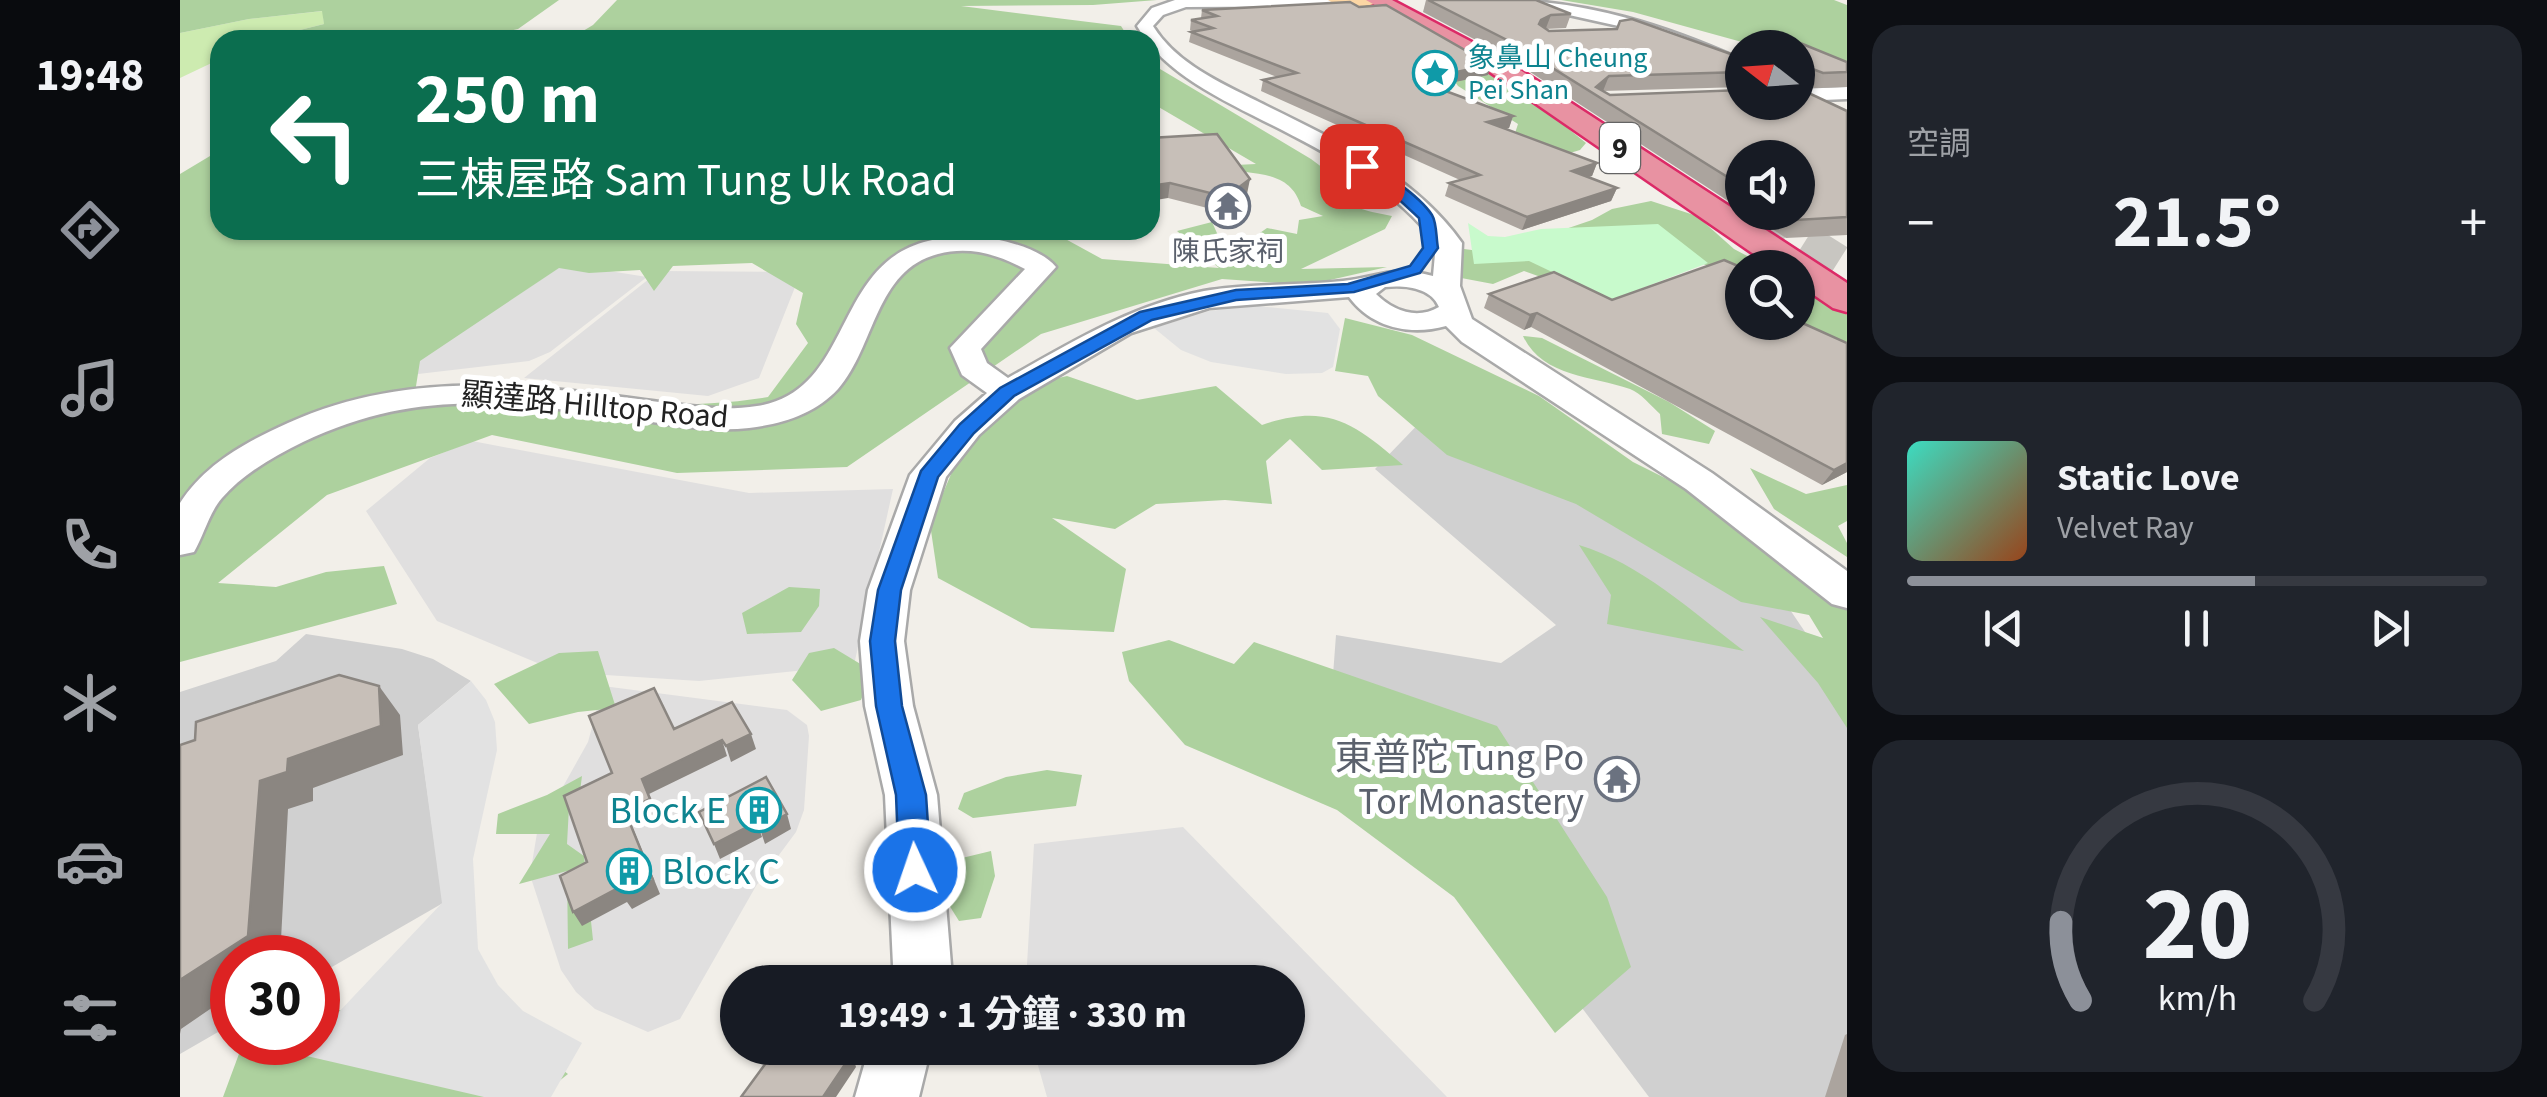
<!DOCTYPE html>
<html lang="zh-TW">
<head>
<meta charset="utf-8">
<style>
	:root { --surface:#171b24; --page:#20242c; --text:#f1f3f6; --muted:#9ea1a6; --line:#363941; --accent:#8c9099 }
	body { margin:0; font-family:"Source Sans 3","Noto Sans TC",sans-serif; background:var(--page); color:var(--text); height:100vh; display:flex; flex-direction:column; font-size:38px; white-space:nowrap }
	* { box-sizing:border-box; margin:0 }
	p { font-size:32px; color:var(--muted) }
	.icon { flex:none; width:55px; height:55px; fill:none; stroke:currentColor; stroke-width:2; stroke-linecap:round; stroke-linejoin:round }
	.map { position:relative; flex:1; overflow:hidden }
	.sheet { display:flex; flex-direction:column; gap:25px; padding:25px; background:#0d0f14; width:700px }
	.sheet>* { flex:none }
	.guide { position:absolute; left:30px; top:30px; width:950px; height:210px; border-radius:30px; box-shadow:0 2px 8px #0004; background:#0b6e4f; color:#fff; overflow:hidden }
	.needle { width:65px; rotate:287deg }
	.tools { position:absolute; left:1545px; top:30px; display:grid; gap:20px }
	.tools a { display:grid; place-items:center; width:90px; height:90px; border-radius:50%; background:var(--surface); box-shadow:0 2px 8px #0004; font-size:50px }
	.speed { position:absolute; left:30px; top:935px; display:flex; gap:20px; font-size:50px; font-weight:700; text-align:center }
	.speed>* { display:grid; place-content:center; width:130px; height:130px; border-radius:50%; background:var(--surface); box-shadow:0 2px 8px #0004; line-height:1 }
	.speed .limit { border:15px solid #d22; background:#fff; color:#111 }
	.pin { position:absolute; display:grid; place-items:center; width:85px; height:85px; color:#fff; margin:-42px; border-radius:20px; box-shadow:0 5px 15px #0006 }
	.me { position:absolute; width:110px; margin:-55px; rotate:357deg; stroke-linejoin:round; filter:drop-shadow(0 0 8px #0008) }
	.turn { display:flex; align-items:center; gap:35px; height:210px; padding:0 40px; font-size:45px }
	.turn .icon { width:130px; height:130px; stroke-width:2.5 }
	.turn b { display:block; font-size:70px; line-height:85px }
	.big { font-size:75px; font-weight:700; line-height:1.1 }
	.sheet .tile { flex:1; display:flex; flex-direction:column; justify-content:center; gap:15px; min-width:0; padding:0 35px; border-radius:30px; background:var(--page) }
	.sheet .dial { align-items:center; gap:0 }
	.dial svg { height:260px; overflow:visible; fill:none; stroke:var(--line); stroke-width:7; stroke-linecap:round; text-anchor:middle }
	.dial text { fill:var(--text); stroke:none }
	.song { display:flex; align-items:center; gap:30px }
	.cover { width:120px; height:120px; border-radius:15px; background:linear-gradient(135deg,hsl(170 70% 55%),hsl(20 70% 35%)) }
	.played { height:10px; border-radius:5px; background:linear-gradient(90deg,var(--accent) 60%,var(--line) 60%) }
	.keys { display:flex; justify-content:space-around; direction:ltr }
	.heat { display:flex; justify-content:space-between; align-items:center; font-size:55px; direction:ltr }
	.trip { position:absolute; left:540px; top:965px; width:585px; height:100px; border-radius:50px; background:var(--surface); box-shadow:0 2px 8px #0004; font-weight:700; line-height:100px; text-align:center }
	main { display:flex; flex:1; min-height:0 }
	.menu { display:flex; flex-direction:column; width:180px; justify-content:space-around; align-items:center; background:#090b0e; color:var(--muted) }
	.menu .icon { width:70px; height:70px }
	.menu .on { color:var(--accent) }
	.menu b { font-size:45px; color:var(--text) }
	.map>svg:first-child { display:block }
</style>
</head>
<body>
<main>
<nav class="menu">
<b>19:48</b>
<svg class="icon on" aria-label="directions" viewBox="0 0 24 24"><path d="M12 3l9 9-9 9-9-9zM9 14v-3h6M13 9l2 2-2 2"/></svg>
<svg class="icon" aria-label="music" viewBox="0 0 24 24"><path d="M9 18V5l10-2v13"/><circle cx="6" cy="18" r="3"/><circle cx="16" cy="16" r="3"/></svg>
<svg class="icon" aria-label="phone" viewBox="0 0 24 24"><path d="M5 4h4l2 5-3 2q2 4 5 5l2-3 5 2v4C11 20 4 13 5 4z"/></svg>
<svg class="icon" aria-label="climate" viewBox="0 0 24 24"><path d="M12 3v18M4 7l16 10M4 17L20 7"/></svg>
<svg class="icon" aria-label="car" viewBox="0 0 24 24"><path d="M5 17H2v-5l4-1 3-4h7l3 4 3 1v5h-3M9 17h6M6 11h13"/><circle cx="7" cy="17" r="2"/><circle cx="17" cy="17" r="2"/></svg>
<svg class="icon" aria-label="filters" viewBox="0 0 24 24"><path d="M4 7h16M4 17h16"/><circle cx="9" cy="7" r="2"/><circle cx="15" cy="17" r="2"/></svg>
</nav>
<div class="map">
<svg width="1667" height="1097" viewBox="0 0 1667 1097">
	<rect width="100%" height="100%" fill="#f2efe9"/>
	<path fill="#e0dfdf" d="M 379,263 L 467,277 L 370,352 L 349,361 L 204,378 Z
		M 479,271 L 621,272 L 579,378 L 528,396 L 344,378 Z
		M 292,441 L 569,493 L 713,489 L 674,665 L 519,681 L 379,672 L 257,621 L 186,511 L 250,458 Z
		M 423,686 L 607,710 L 627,725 L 629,736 L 624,810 L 616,832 L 576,886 L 500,1019 L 468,1032 L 415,1009 L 396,992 L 381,970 L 350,875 L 357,833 L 408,742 Z
		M 1003,827 L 1267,1097 L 867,1097 L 853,1048 L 1108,1048 L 1108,982 L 846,982 L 854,844 Z"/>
	<path fill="#d0d0d0" d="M 1248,414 L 1598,592 L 1667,694 L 1667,1097 L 1469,1097 L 1381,980 L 1148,742 L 1156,635 L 1321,663 L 1376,625 L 1195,469 Z
		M 126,634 L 222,649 L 253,659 L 291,681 L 238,725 L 263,903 L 138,975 L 138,958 L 52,958 L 52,1024 L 0,1054 L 0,692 L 96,661 Z"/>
	<path fill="#cdebb0" d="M 143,11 L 144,24 L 80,40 L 40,40 L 40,59 L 0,78 L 0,33 L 69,19 Z"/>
	<path fill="#add19e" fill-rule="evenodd" d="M 0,0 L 379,0 L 338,29 L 287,40 L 80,40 L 144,24 L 142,11 L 69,19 L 0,33 Z
		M 437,0 L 977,0 L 913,5 L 781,6 L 941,26 L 950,40 L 388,40 L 413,25 Z
		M 1381,0 L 1654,0 L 1667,5 L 1667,66 L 1618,48 L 1580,47 L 1453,12 Z
		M 1282,57 L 1344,93 L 1406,143 L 1400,150 L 1322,173 L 1338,124 L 1278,86 L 1258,58 Z
		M 970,63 L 1131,159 L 1151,174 L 1147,179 C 1157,206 1186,211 1212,216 L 1205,229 L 1121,269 L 1207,267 L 1128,285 L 1042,279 L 861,334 L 667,467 L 497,473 L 312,435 L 147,495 L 38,583 L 96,587 L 146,572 L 204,566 L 217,604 L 0,662 L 0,174 L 40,150 L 40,230 L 869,230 L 922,259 L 1039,268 L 997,231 L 1032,222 L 1045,251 L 1072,254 L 1077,235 L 1087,228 L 1117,234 L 1119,220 L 1143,216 L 1121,206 C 1109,166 1068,177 1035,166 L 1076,164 L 970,102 ZM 572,263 L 623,293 L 616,324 L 628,343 L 588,397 C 471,416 351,392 233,405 L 240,361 L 379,268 L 409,273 L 460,270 L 474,291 L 493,266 Z
		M 1471,201 L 1517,216 L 1554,249 L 1588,267 L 1562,268 L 1557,277 L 1505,257 L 1400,291 L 1344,271 L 1313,284 L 1276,277 L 1277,258 L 1284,249 L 1315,253 L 1412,220 L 1432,209 Z
		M 1618,284 L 1667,315 L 1667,346 L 1618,322 Z
		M 1165,318 L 1232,335 L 1359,396 L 1453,462 L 1535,503 L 1667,595 L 1667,728 L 1638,683 L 1580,617 L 1643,638 L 1629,615 L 1561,602 L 1396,504 L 1267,455 L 1198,396 L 1188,376 L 1155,371 Z
		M 1343,336 L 1362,338 L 1489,402 L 1535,431 L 1529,444 L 1482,434 L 1480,414 C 1471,406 1461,393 1450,389 C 1412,376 1362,377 1343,336 Z
		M 887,376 L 957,400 L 1036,386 L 1082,425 C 1148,402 1175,424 1223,465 L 1142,470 L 1110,439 L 1086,461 L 1092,504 L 1045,500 L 976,504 L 935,529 L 872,518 L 946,569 L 934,632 L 851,628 L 758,578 L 750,524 L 804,396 Z
		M 1570,468 L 1626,494 L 1667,485 L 1667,521 L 1658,526 L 1667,543 L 1667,557 L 1594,509 Z
		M 1399,545 C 1460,563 1514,613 1564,651 L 1427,624 L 1431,595 Z
		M 609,587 L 640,589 L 639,606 L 621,632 L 567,634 L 562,613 Z
		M 989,640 L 1054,664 L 1074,642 L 1317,726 L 1427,897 L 1451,967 L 1375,1033 L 1274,897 L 1157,810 L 1005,745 L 949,681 L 942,652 Z
		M 654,648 L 692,671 L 681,700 L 641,711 L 612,680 L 629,653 Z
		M 418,651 L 436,708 L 398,712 L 349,724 L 314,684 L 379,653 Z
		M 867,770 L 902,775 L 896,806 L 793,818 L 778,809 L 784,793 L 826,777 Z
		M 402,776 L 399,799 L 389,807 L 387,844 L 404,856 L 413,940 L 388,949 L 387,871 L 339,884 L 370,834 L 316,834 L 318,814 L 367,795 Z
		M 811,851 L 815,876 L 801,918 L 779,921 L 769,905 L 782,858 Z
		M 290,1001 L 388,1074 L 359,1097 L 43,1097 L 63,1043 L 138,1042 L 138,1004 L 195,1020 Z"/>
	<path fill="#c8facc" d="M 1288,223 L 1308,236 L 1325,237 L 1361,229 L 1478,224 L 1528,263 L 1431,300 L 1349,261 L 1294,264 Z"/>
	<path fill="#e2e2e2" d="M 1078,306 L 1148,313 L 1160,329 L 1153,367 L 1142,373 L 1106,374 L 1031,362 L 1001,350 L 974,328 L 1029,311 Z
		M 291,681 L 306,700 L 315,722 L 317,750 L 293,859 L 298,949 L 318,985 L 343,1011 L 402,1043 L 371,1097 L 304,1097 L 118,1054 L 129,1043 L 138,1042 L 138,1034 L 262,903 L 238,725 Z"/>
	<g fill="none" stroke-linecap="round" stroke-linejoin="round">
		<path stroke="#c8c6c1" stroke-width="39" stroke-dasharray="39 19" stroke-linecap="butt" d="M 1575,212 L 1667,270"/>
		<defs>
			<path id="minor" d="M 995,0 L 1181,0 L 1174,6 L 1006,7 L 983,15 L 973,26 C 996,63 1039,82 1077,101 C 1152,139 1232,172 1282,243 L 1280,286 L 1292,319 L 1532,473 L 1667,571 L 1667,608 L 1652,604 L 1506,489 L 1282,342 L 1266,326 C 1230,336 1192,328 1169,297 L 1029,308 L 951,333 L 839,399 L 799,435 L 766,477 L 730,590 L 724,641 L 733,706 L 757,795 L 771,965 L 767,982 L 707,982 L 713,965 L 705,795 L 685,706 L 680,641 L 688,590 L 730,475 L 775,421 L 807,393 L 782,375 L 770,348 L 845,269 C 817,254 789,246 758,254 C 695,270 695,347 658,389 C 635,414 602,424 569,428 C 523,433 472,421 426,415 C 313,400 229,392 123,442 C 94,456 63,474 42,498 C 29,513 24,535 14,552 L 0,555 L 0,503 C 25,464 66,442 108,423 C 217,374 326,382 442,397 C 486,402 533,413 577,406 C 673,392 652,264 748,241 C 771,235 792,234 815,239 C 834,243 863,251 876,267 L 801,349 L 807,363 L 828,378 C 892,342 952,305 1024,291 C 1069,283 1117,286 1163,281 C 1199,277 1214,265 1253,276 L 1256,243 C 1216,191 1160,160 1102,130 C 1049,103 985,76 957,26 L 972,8 ZM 1205,287 C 1224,285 1251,287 1259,307 C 1237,320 1213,311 1196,294 Z
				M 1321,0 C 1406,0 1486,26 1562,60 L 1562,71 L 1443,27 Z
				M 1667,87 L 1667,99 L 1618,101 L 1618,89 Z
				M 689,1048 L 751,1048 L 739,1097 L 675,1097 Z"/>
			<path id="major" d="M 1148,0 L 1202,0 C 1190,9 1160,9 1148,0 Z"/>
			<path id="highway" d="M 1186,0 L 1212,0 L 1322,58 L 1667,283 L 1667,312 L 1653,308 L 1618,284 L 1618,268 L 1594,268 L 1304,68 Z"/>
		</defs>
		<use href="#minor" stroke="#a9a9a9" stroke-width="5"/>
		<use href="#major" stroke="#a06b00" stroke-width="5"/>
		<use href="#highway" stroke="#dc2a67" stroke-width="5"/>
		<use href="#minor" fill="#fff" fill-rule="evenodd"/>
		<use href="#major" fill="#fcd6a4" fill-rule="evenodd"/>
		<use href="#highway" fill="#e892a2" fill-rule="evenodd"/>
	</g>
	<path fill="#aba49e" d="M 1246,0 L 1356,0 L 1391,14 L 1386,28 L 1365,29 L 1369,31 L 1562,58 L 1562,87 L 1423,91 L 1430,95 L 1667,111 L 1667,235 L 1606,238 L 1566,212 L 1618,212 L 1562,158 L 1562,210 L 1324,55 L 1243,12 Z
		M 1022,10 L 1308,75 L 1254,86 L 1333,116 L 1329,128 L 1324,129 L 1417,163 L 1412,176 L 1407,177 L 1437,188 L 1431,201 L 1342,230 L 1265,196 L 1269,183 L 1280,180 L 1081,91 L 1083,80 L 1097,77 L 1009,42 L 1011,32 L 1014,32 L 1010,30 L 1011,20 L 1021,18 Z
		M 1620,43 L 1667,62 L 1667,87 L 1635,88 L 1618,82 L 1618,48 L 1570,48 L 1572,44 Z
		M 970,138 L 1067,194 L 1043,212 L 988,198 Z
		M 1309,294 L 1562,322 L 1667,343 L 1667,472 L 1642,485 L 1351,327 L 1344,330 L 1304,308 Z
		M 1667,1034 L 1667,1097 L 1645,1097 L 1665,1035 Z"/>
	<path fill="#8b8681" d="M 1371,15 L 1366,28 L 1356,34 L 1361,20 Z
		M 1311,65 L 1308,75 L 1233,91 L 1236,80 Z
		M 1429,76 L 1423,91 L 1416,87 Z
		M 1333,116 L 1329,128 L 1303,134 L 1307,122 Z
		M 1417,163 L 1412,176 L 1387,183 L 1392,171 Z
		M 1070,179 L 1067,194 L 1043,212 L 1046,197 Z
		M 990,183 L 988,198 L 970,201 L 970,186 Z
		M 1437,188 L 1431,201 L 1342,230 L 1347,217 Z
		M 1357,313 L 1351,327 L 1344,330 L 1350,315 Z
		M 1667,463 L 1667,472 L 1642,485 L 1654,470 Z
		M 199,686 L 220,715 L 223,755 L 133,788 L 133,801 L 108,809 L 100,958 L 52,958 L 52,994 L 1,1029 L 0,1034 L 0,980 L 80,781 Z
		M 571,734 L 576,749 L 551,762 L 546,746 Z
		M 542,740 L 547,756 L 469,794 L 478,814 L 452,826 L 480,894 L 452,909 L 447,902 L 402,926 L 393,912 L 462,779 Z
		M 607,814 L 611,829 L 585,844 L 580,829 Z
		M 577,822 L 582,837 L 540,859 L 534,844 Z
		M 672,1054 L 676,1067 L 656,1097 L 643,1097 Z"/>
	<path fill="#c7bfb8" stroke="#8b8681" stroke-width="2.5" d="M 1248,0 L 1356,0 L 1391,14 L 1371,15 L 1361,20 L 1359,24 L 1369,31 L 1437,29 L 1440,21 L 1452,19 L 1562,58 L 1562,72 L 1429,76 L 1416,87 L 1430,95 L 1562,90 L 1562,102 L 1618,102 L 1618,88 L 1667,111 L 1667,217 L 1616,220 L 1605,212 L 1618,212 L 1618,158 L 1562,158 L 1562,186 L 1329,41 Z
		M 1170,2 L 1179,7 L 1206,5 L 1311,65 L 1236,80 L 1333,116 L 1307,122 L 1417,163 L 1392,171 L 1437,188 L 1347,217 L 1269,183 L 1300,175 L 1083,80 L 1117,73 L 1011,32 L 1033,28 L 1011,20 L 1037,16 L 1022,10 Z
		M 1620,43 L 1667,62 L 1667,72 L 1643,73 L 1625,66 L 1622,73 L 1618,73 L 1618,48 L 1572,48 L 1572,44 Z
		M 1037,134 L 1070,179 L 1046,197 L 990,183 L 970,186 L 970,138 Z
		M 1544,260 L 1563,268 L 1562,290 L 1554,293 L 1562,297 L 1562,322 L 1618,322 L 1618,321 L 1667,343 L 1667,463 L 1654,470 L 1357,313 L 1350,315 L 1309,294 L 1374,272 L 1432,300 Z
		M 159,675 L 199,686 L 201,726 L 108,759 L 107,772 L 80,781 L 68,936 L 0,980 L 0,745 L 15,740 L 16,722 Z
		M 474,688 L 494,729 L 552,702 L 571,734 L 546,746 L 542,740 L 462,779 L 470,799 L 445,811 L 473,880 L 443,895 L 440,887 L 393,912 L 380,876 L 407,862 L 384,796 L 432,773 L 409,716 Z
		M 586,777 L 607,814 L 580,829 L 577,822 L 534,844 L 519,812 Z
		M 597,1048 L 662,1048 L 672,1054 L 643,1097 L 561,1097 Z"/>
	<path fill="#1a73e8" stroke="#114b97" stroke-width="2.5" d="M 1177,163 C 1196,163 1241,198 1252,215 C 1257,223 1256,238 1258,248 L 1240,273 L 1174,292 L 1056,300 L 972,320 L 834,396 L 794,433 L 758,477 L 721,590 L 715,641 L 722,706 L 746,795 L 751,870 L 746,880 L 735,884 L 724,880 L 719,870 L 716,795 L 696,706 L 690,641 L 698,590 L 741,471 L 780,424 L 820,388 L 960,312 L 1056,290 L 1168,284 L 1230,266 L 1243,248 L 1239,218 L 1198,180 L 1177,168 Z"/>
	<defs>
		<symbol id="sight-ring" viewBox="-11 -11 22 22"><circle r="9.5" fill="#fff" stroke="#0f9aa8" stroke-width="1.5"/><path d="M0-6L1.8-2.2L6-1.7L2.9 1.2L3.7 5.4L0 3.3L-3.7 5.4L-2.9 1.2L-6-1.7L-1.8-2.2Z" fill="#0f9aa8"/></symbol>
		<symbol id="temple-ring" viewBox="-11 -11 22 22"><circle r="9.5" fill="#fff" stroke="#6b7280" stroke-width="1.5"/><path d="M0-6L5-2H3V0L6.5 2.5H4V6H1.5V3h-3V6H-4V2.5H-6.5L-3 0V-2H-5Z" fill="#6b7280"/></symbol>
		<symbol id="building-ring" viewBox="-11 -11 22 22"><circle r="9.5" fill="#fff" stroke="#0f9aa8" stroke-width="1.5"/><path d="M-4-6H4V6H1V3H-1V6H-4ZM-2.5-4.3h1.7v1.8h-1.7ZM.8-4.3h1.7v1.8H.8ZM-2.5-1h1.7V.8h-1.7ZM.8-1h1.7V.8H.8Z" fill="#0f9aa8"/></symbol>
	</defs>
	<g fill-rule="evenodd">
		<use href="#sight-ring" x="1230" y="48" width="50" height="50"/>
		<use href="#temple-ring" x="1023" y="181" width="50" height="50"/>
		<use href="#temple-ring" x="1412" y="754" width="50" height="50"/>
		<use href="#building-ring" x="554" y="785" width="50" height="50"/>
		<use href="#building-ring" x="424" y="846" width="50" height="50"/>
	</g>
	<g text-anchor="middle" stroke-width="10" stroke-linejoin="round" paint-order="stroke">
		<g font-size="28" fill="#0d838f" stroke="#fff" text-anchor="start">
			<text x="1288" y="67">象鼻山 Cheung<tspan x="1288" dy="32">Pei Shan</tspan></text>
		</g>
		<g font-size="28" fill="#5b616d" stroke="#fff">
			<text x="1048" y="261">陳氏家祠</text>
		</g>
		<rect fill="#fff" stroke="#646464" stroke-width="2.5" x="1420" y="123" width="40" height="50" rx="8"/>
		<g font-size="30" font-weight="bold" fill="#222">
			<text x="1440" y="158">9</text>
		</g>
		<g font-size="32" fill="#222" stroke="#fff">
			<text transform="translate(415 405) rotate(5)" y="11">顯達路 Hilltop Road</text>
		</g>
		<g font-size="38" fill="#5b616d" stroke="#fff" text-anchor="end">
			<text x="1404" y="770">東普陀 Tung Po<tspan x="1404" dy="44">Tor Monastery</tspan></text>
		</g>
		<g font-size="38" fill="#0d838f" stroke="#fff" text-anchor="end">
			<text x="546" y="823">Block E</text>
			<text x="482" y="884" text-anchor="start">Block C</text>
		</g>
	</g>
</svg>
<div class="tools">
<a><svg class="needle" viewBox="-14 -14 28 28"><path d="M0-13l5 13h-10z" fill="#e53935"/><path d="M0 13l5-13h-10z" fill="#9ea1a6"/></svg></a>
<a><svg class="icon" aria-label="sound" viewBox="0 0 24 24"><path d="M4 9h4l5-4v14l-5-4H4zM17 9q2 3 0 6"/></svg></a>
<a><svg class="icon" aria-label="search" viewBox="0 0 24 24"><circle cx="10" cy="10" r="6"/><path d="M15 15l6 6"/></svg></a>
</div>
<div class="speed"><div class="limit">30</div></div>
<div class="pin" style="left:1182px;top:166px;background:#d93025"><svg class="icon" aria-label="arrive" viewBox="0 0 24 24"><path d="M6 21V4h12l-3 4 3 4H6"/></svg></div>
<svg class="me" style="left:735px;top:870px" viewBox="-20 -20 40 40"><circle r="17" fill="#1a73e8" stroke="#fff" stroke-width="3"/><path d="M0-11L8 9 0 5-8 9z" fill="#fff"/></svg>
<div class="trip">19:49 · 1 分鐘 · 330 m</div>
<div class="guide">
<div class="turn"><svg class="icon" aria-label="left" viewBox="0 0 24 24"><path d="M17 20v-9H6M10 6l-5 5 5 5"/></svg><div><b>250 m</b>三棟屋路 Sam Tung Uk Road</div></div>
</div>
</div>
<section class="sheet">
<div class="tile"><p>空調</p>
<div class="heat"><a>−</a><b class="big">21.5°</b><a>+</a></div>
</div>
<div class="tile">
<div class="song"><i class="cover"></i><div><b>Static Love</b><p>Velvet Ray</p></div></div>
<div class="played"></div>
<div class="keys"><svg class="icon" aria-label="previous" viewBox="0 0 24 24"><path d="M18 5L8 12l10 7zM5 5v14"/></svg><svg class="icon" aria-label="pause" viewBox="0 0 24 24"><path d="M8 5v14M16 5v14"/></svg><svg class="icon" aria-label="next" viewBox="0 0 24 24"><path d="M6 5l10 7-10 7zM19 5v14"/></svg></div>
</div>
<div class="tile dial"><svg viewBox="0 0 100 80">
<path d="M14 69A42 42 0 1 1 86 69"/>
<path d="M14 69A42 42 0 0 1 8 45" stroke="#8c9099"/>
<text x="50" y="56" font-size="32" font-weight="700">20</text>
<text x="50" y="72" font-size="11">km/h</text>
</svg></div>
</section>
</main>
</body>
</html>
